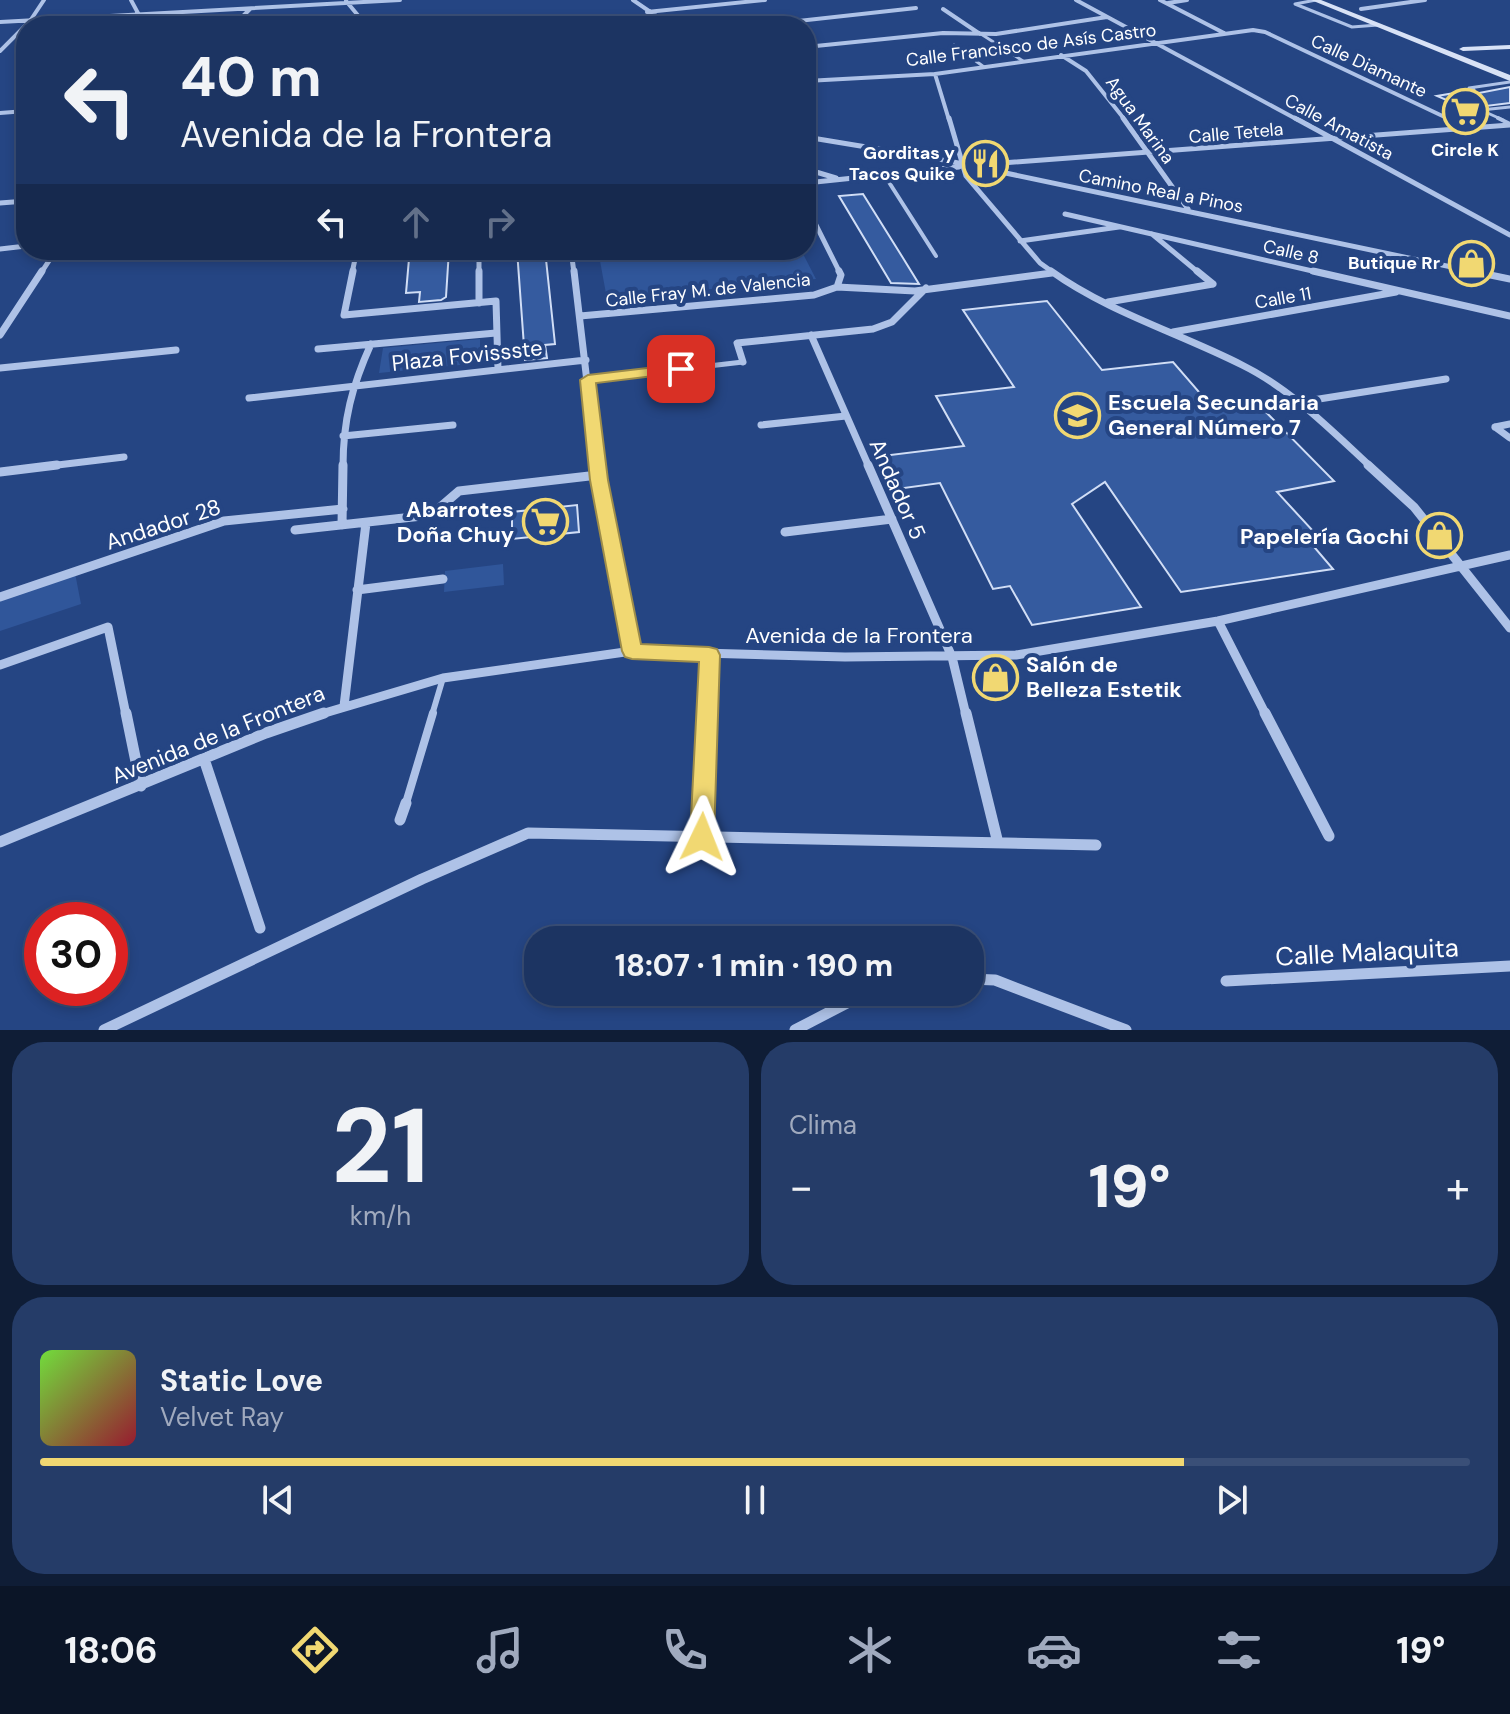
<!DOCTYPE html>
<html lang="es">
<head>
<meta charset="utf-8">
<style>
	:root { --surface:#1c3462; --page:#253c68; --text:#f1f3f6; --muted:#a0aabe; --line:#3a4f77; --accent:#f1d872 }
	body { margin:0; font-family:"DM Sans",sans-serif; background:var(--page); color:var(--text); height:100vh; display:flex; flex-direction:column; font-size:30px; white-space:nowrap }
	* { box-sizing:border-box; margin:0 }
	p { font-size:26px; color:var(--muted) }
	.icon { flex:none; width:44px; height:44px; fill:none; stroke:currentColor; stroke-width:2; stroke-linecap:round; stroke-linejoin:round }
	.map { position:relative; height:1030px; overflow:hidden }
	.drawer { display:flex; flex-direction:column; gap:12px; padding:12px; background:#0f1d36; flex:1 }
	.drawer>* { flex:none }
	.guide { position:absolute; left:16px; top:16px; width:800px; height:244px; border-radius:32px; box-shadow:0 4px 12px #0003,0 0 0 2px var(--line); background:#1c3462; color:var(--text); overflow:hidden }
	.speed { position:absolute; left:24px; top:902px; display:flex; gap:16px; font-size:40px; font-weight:700; text-align:center }
	.speed>* { display:grid; place-content:center; width:104px; height:104px; border-radius:50%; background:var(--surface); box-shadow:0 4px 12px #0003,0 0 0 2px var(--line); line-height:1 }
	.speed .limit { border:12px solid #d22; background:#fff; color:#111 }
	.pin { position:absolute; display:grid; place-items:center; width:68px; height:68px; color:#fff; margin:-34px; border-radius:16px; box-shadow:0 4px 12px #0006 }
	.me { position:absolute; width:88px; margin:-44px; rotate:2deg; stroke-linejoin:round; filter:drop-shadow(0 0 6px #0008) }
	.turn { display:flex; align-items:center; gap:28px; height:168px; padding:0 32px; font-size:36px }
	.turn .icon { width:104px; height:104px; stroke-width:2.5 }
	.turn b { display:block; font-size:56px; line-height:68px }
	.lanes { display:flex; align-items:center; height:76px; padding:0 32px; background:#0003; justify-content:center; gap:40px; direction:ltr }
	.lanes .off { opacity:.35 }
	.big { font-size:60px; font-weight:800; line-height:1.1 }
	.drawer .widget { flex:1; display:flex; flex-direction:column; justify-content:center; gap:12px; min-width:0; padding:0 28px; border-radius:32px; background:var(--page) }
	.drawer .dial { align-items:center; gap:0 }
	.dial b { font-size:104px; line-height:1 }
	.song { display:flex; align-items:center; gap:24px }
	.cover { width:96px; height:96px; border-radius:12px; background:linear-gradient(135deg,hsl(100 70% 55%),hsl(350 70% 35%)) }
	.played { height:8px; border-radius:4px; background:linear-gradient(90deg,var(--accent) 80%,var(--line) 80%) }
	.keys { display:flex; justify-content:space-around; direction:ltr }
	.heat { display:flex; justify-content:space-between; align-items:center; font-size:44px; direction:ltr }
	.drawer .tiles { flex:1; display:grid; gap:12px; grid-template-columns:1fr 1fr }
	.widget:last-child { grid-column:span 2 }
	.trip { position:absolute; left:524px; top:926px; width:460px; height:80px; border-radius:32px; background:var(--surface); box-shadow:0 4px 12px #0003,0 0 0 2px var(--line); font-weight:800; line-height:80px; text-align:center }
	.dock { display:flex; height:128px; justify-content:space-around; align-items:center; background:#0b1527; color:var(--muted) }
	.dock .icon { width:56px; height:56px }
	.dock .active { color:var(--accent) }
	.dock b { font-size:36px; color:var(--text) }
	.map>svg:first-child { display:block }
</style>
</head>
<body>
<div class="map">
<svg width="1510" height="1030" viewBox="0 0 1510 1030">
	<rect width="100%" height="100%" fill="#254583"/>
	<path fill="#30569a" d="M 598,250 L 801,250 L 816,279 L 607,299 Z
		M 480,339 L 480,363 L 379,373 L 383,348 Z
		M 503,564 L 504,585 L 444,592 L 445,571 Z
		M 75,573 L 81,604 L 0,631 L 0,597 Z"/>
	<path fill="#355b9f" stroke="#d1def6" stroke-width="2" d="M 1510,87 L 1510,103 L 1477,107 L 1478,113 L 1486,117 L 1437,96 L 1466,91 L 1474,94 Z
		M 863,194 L 903,258 L 919,284 L 891,283 L 839,196 Z
		M 423,250 L 449,250 L 446,297 L 441,300 L 419,302 L 420,292 L 406,293 L 409,259 L 422,258 Z
		M 517,250 L 545,250 L 555,344 L 545,345 L 547,358 L 525,360 Z
		M 1047,301 L 1102,370 L 1173,362 L 1211,406 L 1254,400 L 1334,481 L 1277,492 L 1314,532 L 1303,534 L 1333,569 L 1181,592 L 1105,482 L 1072,504 L 1141,607 L 1032,625 L 1010,586 L 993,589 L 940,483 L 897,489 L 882,456 L 964,446 L 936,396 L 1014,387 L 963,310 Z
		M 577,505 L 579,532 L 512,539 L 512,512 Z"/>
	<g fill="none" stroke-linecap="round" stroke-linejoin="round">
		<path stroke="#aec2e7" stroke-width="3" d="M 1316,0 L 1295,4 L 1352,27 L 1378,25
			M 448,26 L 490,16 L 516,26
			M 981,34 L 1023,61
			M 954,45 L 984,67
			M 1474,90 L 1469,88 L 1510,82
			M 1503,120 L 1481,110 L 1510,107"/>
		<path stroke="#aec2e7" stroke-width="4" d="M 1498,118 L 1510,124
			M 885,176 L 936,256"/>
		<path stroke="#aec2e7" stroke-width="5" d="M 588,380 L 743,362"/>
		<path stroke="#aec2e7" stroke-width="6" d="M 432,715 L 443,678"/>
		<path stroke="#aec2e7" stroke-width="8" d="M 406,803 L 433,713"/>
		<path stroke="#aec2e7" stroke-width="4" d="M 131,0 L 139,15
			M 633,0 L 671,26
			M 1076,0 L 1298,120
			M 1160,0 L 1224,33
			M 1168,3 L 1187,0
			M 943,9 L 980,34
			M 1361,9 L 1425,0
			M 647,12 L 765,0
			M 140,16 L 161,26
			M 0,22 L 400,0
			M 233,26 L 250,9
			M 332,26 L 361,19 L 346,1
			M 753,26 L 916,8
			M 806,47 L 943,33 L 996,34 L 1107,17
			M 0,51 L 30,21 L 44,0
			M 1061,55 L 1086,71 L 1125,120
			M 935,74 L 949,120
			M 806,81 L 935,74 L 1253,30 L 1265,32 L 1451,120
			M 0,113 L 26,111"/>
		<path stroke="#aec2e7" stroke-width="5" d="M 949,118 L 966,176 L 1040,263 L 1054,273
			M 1123,118 L 1188,209
			M 1295,118 L 1510,235
			M 1447,118 L 1467,128
			M 806,137 L 939,159 L 1480,273
			M 976,165 L 1510,125
			M 806,169 L 836,178
			M 806,183 L 959,167
			M 0,203 L 26,201
			M 806,205 L 840,273
			M 1065,214 L 1321,273
			M 1152,234 L 1199,273
			M 1020,241 L 1119,227
			M 0,249 L 26,246
			M 479,250 L 479,273
			M 571,250 L 574,273
			M 41,273 L 56,250
			M 352,273 L 357,250"/>
		<path stroke="#aec2e7" stroke-width="7" d="M 353,271 L 344,315 L 496,301 L 498,369
			M 479,271 L 479,303
			M 574,271 L 597,467
			M 1051,271 C 1108,312 1179,333 1242,365 C 1291,389 1331,430 1371,467
			M 1197,271 L 1213,284
			M 1313,271 L 1510,316
			M 1471,271 L 1510,279
			M 837,287 L 841,275 L 839,271
			M 837,287 L 915,291 L 1052,273
			M 1108,302 L 1213,284
			M 580,316 L 814,295 L 837,287
			M 1173,332 L 1396,292
			M 0,335 L 42,271
			M 811,335 L 869,467
			M 318,349 L 496,333
			M 743,362 L 737,343 L 873,329 L 892,322 L 926,288
			M 0,368 L 176,350
			M 249,398 L 586,360
			M 1300,402 L 1446,379
			M 761,425 L 846,416
			M 1495,427 L 1510,438
			M 1495,427 L 1510,424
			M 343,436 L 453,425
			M 41,467 L 124,457
			M 343,467 C 343,420 352,386 371,344"/>
		<path stroke="#aec2e7" stroke-width="9" d="M 597,465 L 632,651
			M 868,465 L 952,657 L 966,715
			M 1368,465 L 1414,507 L 1510,628
			M 0,472 L 57,465
			M 342,525 L 343,465
			M 295,530 L 431,515 L 459,491 L 598,475
			M 785,532 L 892,519
			M 357,590 L 443,579
			M 0,597 L 224,521 L 343,509
			M 1218,621 L 1266,715
			M 0,665 L 108,627 L 126,715
			M 344,706 L 366,523
			M 318,715 L 443,678 L 632,651 L 845,657 L 1016,655 L 1218,621 L 1510,555
			M 707,715 L 709,655"/>
		<path stroke="#aec2e7" stroke-width="11" d="M 126,713 L 141,786
			M 966,713 L 998,843
			M 1265,713 L 1329,836
			M 204,759 L 260,928
			M 400,820 L 406,803
			M 702,837 L 707,713
			M 0,842 L 266,733 L 324,713
			M 970,979 L 995,980 L 1126,1030
			M 1226,981 L 1510,966
			M 104,1030 L 422,879 L 528,833 L 1096,845
			M 795,1030 L 868,992"/>
		<path fill="#d8e2f6" fill-rule="evenodd" d="M 1311,0 L 1321,0 L 1510,75 L 1510,81 Z
			M 1510,45 L 1510,49 L 1463,51 L 1459,49 L 1463,47 Z"/>
	</g>
	<path fill="#f1d872" stroke="#9d8c4a" stroke-width="2" d="M 681,364 L 686,366 L 686,372 L 596,383 L 608,480 L 641,644 L 709,647 L 717,649 L 720,655 L 714,837 L 711,844 L 702,848 L 694,844 L 690,837 L 699,662 L 632,659 L 625,657 L 622,651 L 590,480 L 580,380 L 588,375 Z"/>
	<defs>
		<symbol id="supermarket-ring" viewBox="-11 -11 22 22"><circle r="9.5" fill="#254583" stroke="#f1d872" stroke-width="1.5"/><path d="M-6-5.5h2.5l.6 2H6L4.5 2H-2.5L-4.4-4H-6ZM-1.5 3.2a1.3 1.3 0 1 0 .1 0ZM3 3.2a1.3 1.3 0 1 0 .1 0Z" fill="#f1d872"/></symbol>
		<symbol id="restaurant-ring" viewBox="-11 -11 22 22"><circle r="9.5" fill="#254583" stroke="#f1d872" stroke-width="1.5"/><path d="M-5-6h1v4h1v-4h1v4h1v-4h1v5L-1.5 .5V6h-2V.5L-5-1ZM5-6V6H3V1.5H1.5Q1.5-4 5-6Z" fill="#f1d872"/></symbol>
		<symbol id="shop-ring" viewBox="-11 -11 22 22"><circle r="9.5" fill="#254583" stroke="#f1d872" stroke-width="1.5"/><path d="M-5-2.5h2.3a2.7 3.5 0 0 1 5.4 0H5L5.5 6h-11ZM-1.5-2.5h3a1.5 2.3 0 0 0-3 0Z" fill="#f1d872"/></symbol>
		<symbol id="school-ring" viewBox="-11 -11 22 22"><circle r="9.5" fill="#254583" stroke="#f1d872" stroke-width="1.5"/><path d="M0-5L7-2L0 1L-7-2ZM-4 1L0 2.5L4 1V4Q0 6-4 4Z" fill="#f1d872"/></symbol>
	</defs>
	<g fill-rule="evenodd">
		<use href="#supermarket-ring" x="1440" y="86" width="51" height="51"/>
		<use href="#restaurant-ring" x="960" y="138" width="51" height="51"/>
		<use href="#shop-ring" x="1446" y="238" width="51" height="51"/>
		<use href="#school-ring" x="1052" y="390" width="51" height="51"/>
		<use href="#supermarket-ring" x="520" y="496" width="51" height="51"/>
		<use href="#shop-ring" x="1414" y="510" width="51" height="51"/>
		<use href="#shop-ring" x="970" y="652" width="51" height="51"/>
	</g>
	<g text-anchor="middle" stroke-width="8" stroke-linejoin="round" paint-order="stroke">
		<g font-size="18" fill="#fff" stroke="#254583">
			<text transform="translate(1031 45) rotate(-7)" y="6">Calle Francisco de Asís Castro</text>
			<text transform="translate(1369 66) rotate(25)" y="6">Calle Diamante</text>
			<text transform="translate(1140 120) rotate(54)" y="6">Agua Marina</text>
			<text transform="translate(1339 127) rotate(28)" y="6">Calle Amatista</text>
			<text transform="translate(1236 133) rotate(-5)" y="6">Calle Tetela</text>
			<text transform="translate(1161 191) rotate(11)" y="6">Camino Real a Pinos</text>
			<text transform="translate(1291 252) rotate(13)" y="6">Calle 8</text>
			<text transform="translate(708 290) rotate(-6)" y="6">Calle Fray M. de Valencia</text>
			<text transform="translate(1283 298) rotate(-10)" y="6">Calle 11</text>
		</g>
		<g font-size="18" font-weight="bold" fill="#fff" stroke="#254583" text-anchor="end">
			<text x="1465" y="156" text-anchor="middle">Circle K</text>
			<text x="955" y="159">Gorditas y<tspan x="955" dy="21">Tacos Quike</tspan></text>
			<text x="1440" y="269">Butique Rr</text>
		</g>
		<g font-size="22" fill="#fff" stroke="#254583">
			<text transform="translate(467 355) rotate(-6)" y="8">Plaza Fovissste</text>
			<text transform="translate(898 489) rotate(66)" y="8">Andador 5</text>
			<text transform="translate(163 524) rotate(-18)" y="8">Andador 28</text>
			<text x="859" y="643">Avenida de la Frontera</text>
			<text transform="translate(218 734) rotate(-22)" y="8">Avenida de la Frontera</text>
		</g>
		<g font-size="22" font-weight="bold" fill="#fff" stroke="#254583" text-anchor="start">
			<text x="1108" y="410">Escuela Secundaria<tspan x="1108" dy="25">General Número 7</tspan></text>
			<text x="514" y="517" text-anchor="end">Abarrotes<tspan x="514" dy="25">Doña Chuy</tspan></text>
			<text x="1409" y="544" text-anchor="end">Papelería Gochi</text>
			<text x="1026" y="672">Salón de<tspan x="1026" dy="25">Belleza Estetik</tspan></text>
		</g>
		<g font-size="26" fill="#fff" stroke="#254583">
			<text transform="translate(1367 952) rotate(-3)" y="9">Calle Malaquita</text>
		</g>
	</g>
</svg>
<div class="speed"><div class="limit">30</div></div>
<div class="pin" style="left:681px;top:369px;background:#d93025"><svg class="icon" aria-label="arrive" viewBox="0 0 24 24"><path d="M6 21V4h12l-3 4 3 4H6"/></svg></div>
<svg class="me" style="left:702px;top:837px" viewBox="-20 -20 40 40"><path d="M0-17L14 15 0 8-14 15z" fill="#f1d872" stroke="#fff" stroke-width="4"/></svg>
<div class="trip">18:07 · 1 min · 190 m</div>
<div class="guide">
<div class="turn"><svg class="icon" aria-label="left" viewBox="0 0 24 24"><path d="M17 20v-9H6M10 6l-5 5 5 5"/></svg><div><b>40 m</b>Avenida de la Frontera</div></div>
<div class="lanes"><svg class="icon" aria-label="left" viewBox="0 0 24 24"><path d="M17 20v-9H6M10 6l-5 5 5 5"/></svg><svg class="icon off" aria-label="ahead" viewBox="0 0 24 24"><path d="M12 20V5M6 11l6-6 6 6"/></svg><svg class="icon off" aria-label="right" viewBox="0 0 24 24"><path d="M7 20v-9h11M14 6l5 5-5 5"/></svg></div>
</div>
</div>
<section class="drawer">
<div class="tiles">
<div class="widget dial"><b>21</b><p>km/h</p></div>
<div class="widget"><p>Clima</p>
<div class="heat"><a>−</a><b class="big">19°</b><a>+</a></div>
</div>
<div class="widget">
<div class="song"><i class="cover"></i><div><b>Static Love</b><p>Velvet Ray</p></div></div>
<div class="played"></div>
<div class="keys"><svg class="icon" aria-label="previous" viewBox="0 0 24 24"><path d="M18 5L8 12l10 7zM5 5v14"/></svg><svg class="icon" aria-label="pause" viewBox="0 0 24 24"><path d="M8 5v14M16 5v14"/></svg><svg class="icon" aria-label="next" viewBox="0 0 24 24"><path d="M6 5l10 7-10 7zM19 5v14"/></svg></div>
</div>
</div>
</section>
<nav class="dock">
<b>18:06</b>
<svg class="icon active" aria-label="directions" viewBox="0 0 24 24"><path d="M12 3l9 9-9 9-9-9zM9 14v-3h6M13 9l2 2-2 2"/></svg>
<svg class="icon" aria-label="music" viewBox="0 0 24 24"><path d="M9 18V5l10-2v13"/><circle cx="6" cy="18" r="3"/><circle cx="16" cy="16" r="3"/></svg>
<svg class="icon" aria-label="phone" viewBox="0 0 24 24"><path d="M5 4h4l2 5-3 2q2 4 5 5l2-3 5 2v4C11 20 4 13 5 4z"/></svg>
<svg class="icon" aria-label="climate" viewBox="0 0 24 24"><path d="M12 3v18M4 7l16 10M4 17L20 7"/></svg>
<svg class="icon" aria-label="car" viewBox="0 0 24 24"><path d="M5 17H2v-5l4-1 3-4h7l3 4 3 1v5h-3M9 17h6M6 11h13"/><circle cx="7" cy="17" r="2"/><circle cx="17" cy="17" r="2"/></svg>
<svg class="icon" aria-label="filters" viewBox="0 0 24 24"><path d="M4 7h16M4 17h16"/><circle cx="9" cy="7" r="2"/><circle cx="15" cy="17" r="2"/></svg>
<b>19°</b>
</nav>
</body>
</html>
